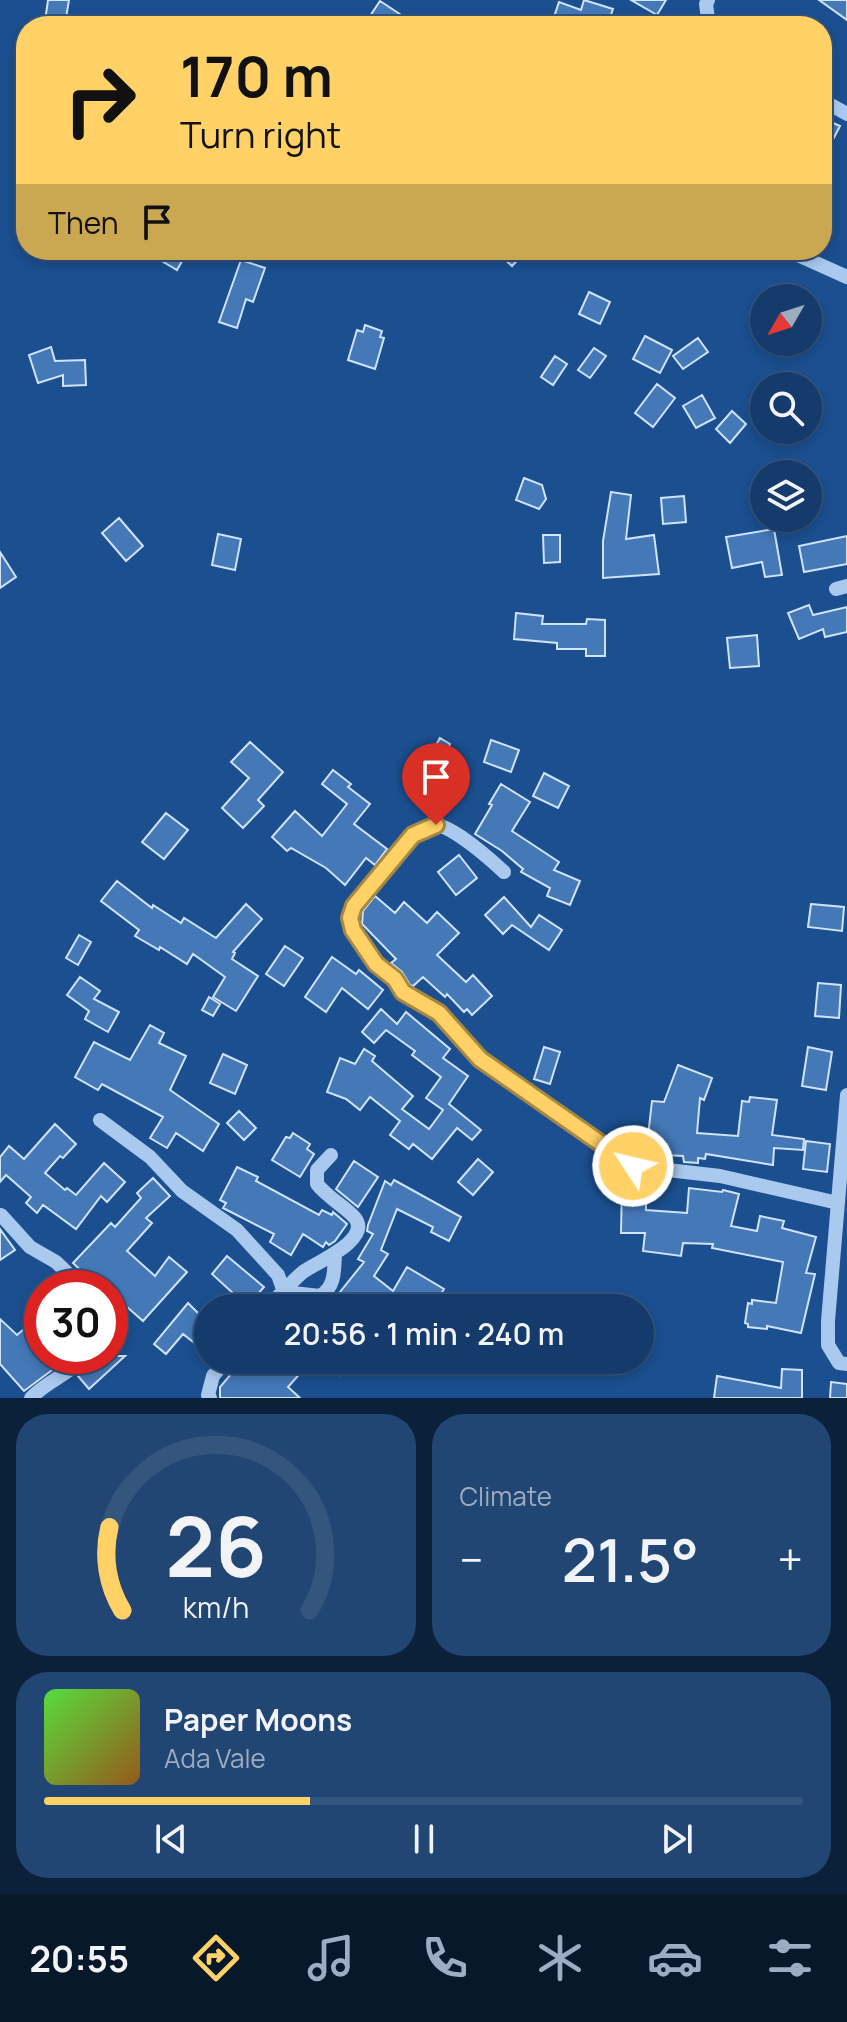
<!DOCTYPE html>
<html lang="en">
<head>
<meta charset="utf-8">
<style>
	:root { --surface:#143b6b; --page:#214673; --text:#f1f3f6; --muted:#9dadc1; --line:#33557e; --accent:#ffd166 }
	body { margin:0; font-family:Manrope,sans-serif; background:var(--page); color:var(--text); height:100vh; display:flex; flex-direction:column; font-size:30px; white-space:nowrap }
	* { box-sizing:border-box; margin:0 }
	p { font-size:26px; color:var(--muted) }
	.icon { flex:none; width:44px; height:44px; fill:none; stroke:currentColor; stroke-width:2; stroke-linecap:round; stroke-linejoin:round }
	.map { position:relative; height:1398px; overflow:hidden }
	.drawer { display:flex; flex-direction:column; gap:16px; padding:16px; background:#0b203b; flex:1 }
	.drawer>* { flex:none }
	.guide { position:absolute; left:16px; top:16px; width:816px; height:244px; border-radius:32px; box-shadow:0 4px 12px #0003,0 0 0 2px var(--line); background:#ffd166; color:#111; overflow:hidden }
	.needle { width:52px; rotate:231deg }
	.controls { position:absolute; left:750px; top:284px; display:grid; gap:16px }
	.controls a { display:grid; place-items:center; width:72px; height:72px; border-radius:50%; background:var(--surface); box-shadow:0 4px 12px #0003,0 0 0 2px var(--line); font-size:40px }
	.speed { position:absolute; left:24px; top:1270px; display:flex; gap:16px; font-size:40px; font-weight:700; text-align:center }
	.speed>* { display:grid; place-content:center; width:104px; height:104px; border-radius:50%; background:var(--surface); box-shadow:0 4px 12px #0003,0 0 0 2px var(--line); line-height:1 }
	.speed .limit { border:12px solid #d22; background:#fff; color:#111 }
	.pin { position:absolute; display:grid; place-items:center; width:68px; height:68px; color:#fff; margin:-82px -34px; border-radius:50% 50% 50% 0; rotate:-45deg; box-shadow:0 0 8px #0007 }
	.pin .icon { rotate:45deg }
	.me { position:absolute; width:88px; margin:-44px; rotate:305deg; stroke-linejoin:round; filter:drop-shadow(0 0 6px #0008) }
	.turn { display:flex; align-items:center; gap:28px; height:168px; padding:0 32px; font-size:36px }
	.turn .icon { width:104px; height:104px; stroke-width:2.5 }
	.turn b { display:block; font-size:56px; line-height:68px }
	.then { display:flex; align-items:center; height:76px; padding:0 32px; background:#0003; gap:16px; font-size:30px }
	.big { font-size:60px; font-weight:600; line-height:1.1 }
	.drawer .tile { flex:1; display:flex; flex-direction:column; justify-content:center; gap:12px; min-width:0; padding:0 28px; border-radius:32px; background:var(--page) }
	.drawer .dial { align-items:center; gap:0 }
	.dial svg { height:208px; overflow:visible; fill:none; stroke:var(--line); stroke-width:7; stroke-linecap:round; text-anchor:middle }
	.dial text { fill:var(--text); stroke:none }
	.song { display:flex; align-items:center; gap:24px }
	.cover { width:96px; height:96px; border-radius:12px; background:linear-gradient(135deg,hsl(110 70% 55%),hsl(30 70% 35%)) }
	.played { height:8px; border-radius:4px; background:linear-gradient(90deg,var(--accent) 35%,var(--line) 35%) }
	.keys { display:flex; justify-content:space-around; direction:ltr }
	.heat { display:flex; justify-content:space-between; align-items:center; font-size:44px; direction:ltr }
	.drawer .tiles { flex:1; display:grid; gap:16px; grid-template-columns:1fr 1fr }
	.tile:last-child { grid-column:span 2 }
	.trip { position:absolute; left:194px; top:1294px; width:460px; height:80px; border-radius:40px; background:var(--surface); box-shadow:0 4px 12px #0003,0 0 0 2px var(--line); font-weight:600; line-height:80px; text-align:center }
	.tabs { display:flex; height:128px; justify-content:space-around; align-items:center; background:#08182b; color:var(--muted) }
	.tabs .icon { width:56px; height:56px }
	.tabs .selected { color:var(--accent) }
	.tabs b { font-size:36px; color:var(--text) }
	.map>svg:first-child { display:block }
</style>
</head>
<body>
<div class="map">
<svg width="847" height="1398" viewBox="0 0 847 1398">
	<rect width="100%" height="100%" fill="#1b4f8f"/>
	<path fill="#4478b7" stroke="#cfe3fa" stroke-width="2" d="M 48,0 L 69,0 L 65,24 L 45,21 Z
		M 584,0 L 613,9 L 607,26 L 592,26 L 574,20 L 572,26 L 568,26 L 553,20 L 559,2 L 581,10 Z
		M 631,0 L 666,0 L 657,15 Z
		M 819,0 L 847,0 L 847,20 Z
		M 380,1 L 418,26 L 373,26 L 366,22 Z
		M 822,118 L 840,126 L 822,161 Z
		M 166,250 L 179,250 L 186,254 L 177,270 L 160,260 Z
		M 494,250 L 527,250 L 512,266 Z
		M 241,260 L 265,268 L 253,302 L 246,299 L 237,328 L 219,322 Z
		M 589,292 L 610,302 L 600,324 L 579,314 Z
		M 365,325 L 382,331 L 380,337 L 384,338 L 375,369 L 348,360 L 357,330 L 363,332 Z
		M 645,336 L 672,350 L 660,373 L 633,359 Z
		M 698,338 L 708,352 L 683,369 L 673,356 Z
		M 51,347 L 55,361 L 85,360 L 86,385 L 63,386 L 63,375 L 38,383 L 29,355 Z
		M 594,348 L 606,356 L 590,378 L 578,370 Z
		M 555,356 L 567,364 L 553,385 L 541,377 Z
		M 657,384 L 675,398 L 653,427 L 635,413 Z
		M 702,395 L 715,418 L 696,428 L 683,406 Z
		M 732,411 L 746,424 L 730,443 L 716,429 Z
		M 524,478 L 542,485 L 546,499 L 539,509 L 516,500 Z
		M 611,492 L 631,495 L 626,539 L 654,535 L 659,574 L 603,578 L 603,541 Z
		M 684,496 L 686,522 L 663,524 L 661,498 Z
		M 119,518 L 143,546 L 126,561 L 102,533 Z
		M 774,529 L 782,575 L 765,577 L 762,562 L 732,568 L 726,537 Z
		M 218,534 L 241,539 L 235,570 L 212,565 Z
		M 543,535 L 560,535 L 560,562 L 544,563 Z
		M 847,536 L 847,564 L 804,572 L 799,546 Z
		M 0,552 L 16,577 L 0,588 Z
		M 809,605 L 813,615 L 847,607 L 847,632 L 825,637 L 823,629 L 799,639 L 788,613 Z
		M 516,613 L 543,616 L 542,624 L 586,624 L 587,619 L 605,620 L 605,656 L 586,656 L 586,649 L 557,649 L 557,643 L 514,639 Z
		M 757,635 L 759,666 L 730,668 L 727,638 Z
		M 440,738 L 450,744 L 427,785 L 417,779 Z
		M 491,740 L 519,750 L 511,772 L 484,762 Z
		M 250,742 L 283,772 L 258,800 L 264,806 L 243,828 L 222,808 L 249,778 L 231,762 Z
		M 333,770 L 351,784 L 348,787 L 370,804 L 354,824 L 387,849 L 375,865 L 366,858 L 345,885 L 326,868 L 291,848 L 287,851 L 272,837 L 295,811 L 322,836 L 347,804 L 322,784 Z
		M 544,773 L 569,786 L 558,808 L 533,796 Z
		M 501,784 L 530,802 L 512,831 L 559,862 L 554,870 L 580,881 L 570,905 L 547,896 L 550,888 L 521,872 L 523,869 L 502,851 L 475,834 L 492,805 L 489,804 Z
		M 166,813 L 188,830 L 164,859 L 142,842 Z
		M 459,855 L 477,878 L 456,895 L 438,872 Z
		M 117,881 L 152,908 L 153,905 L 181,923 L 184,918 L 216,938 L 246,904 L 262,919 L 233,952 L 235,953 L 232,959 L 258,976 L 236,1011 L 213,997 L 225,977 L 193,954 L 187,964 L 160,947 L 159,950 L 135,936 L 139,930 L 101,901 Z
		M 375,896 L 395,913 L 404,902 L 427,923 L 437,912 L 459,933 L 437,955 L 466,982 L 473,975 L 492,996 L 472,1015 L 467,1009 L 464,1012 L 447,994 L 445,997 L 423,977 L 413,986 L 410,985 L 402,972 L 391,963 L 396,959 L 362,924 L 363,911 Z
		M 504,897 L 531,927 L 539,915 L 562,930 L 549,950 L 512,925 L 503,934 L 485,915 Z
		M 811,904 L 844,907 L 842,931 L 808,927 Z
		M 79,935 L 91,942 L 78,965 L 66,958 Z
		M 285,946 L 303,958 L 284,986 L 266,974 Z
		M 332,957 L 356,974 L 359,970 L 383,990 L 368,1009 L 342,988 L 326,1012 L 305,997 Z
		M 80,977 L 100,991 L 94,999 L 119,1012 L 108,1032 L 85,1019 L 89,1011 L 67,995 Z
		M 818,983 L 841,985 L 839,1018 L 815,1016 Z
		M 209,997 L 220,1004 L 213,1016 L 202,1010 Z
		M 381,1009 L 397,1024 L 406,1012 L 450,1049 L 443,1058 L 468,1076 L 449,1104 L 481,1130 L 472,1140 L 457,1128 L 432,1159 L 413,1144 L 409,1149 L 390,1135 L 400,1121 L 370,1097 L 360,1110 L 346,1099 L 327,1092 L 340,1058 L 355,1064 L 364,1049 L 375,1056 L 372,1061 L 413,1096 L 402,1109 L 429,1129 L 443,1110 L 426,1098 L 441,1077 L 412,1055 L 415,1051 L 386,1030 L 374,1043 L 362,1032 Z
		M 150,1025 L 164,1033 L 159,1043 L 186,1056 L 170,1090 L 219,1124 L 203,1151 L 176,1133 L 167,1148 L 150,1138 L 163,1117 L 102,1084 L 98,1090 L 75,1077 L 94,1042 L 130,1060 Z
		M 544,1047 L 560,1052 L 550,1084 L 534,1079 Z
		M 808,1047 L 832,1052 L 826,1090 L 802,1086 Z
		M 223,1054 L 247,1065 L 235,1094 L 210,1083 Z
		M 678,1065 L 712,1078 L 704,1100 L 700,1098 L 697,1133 L 738,1136 L 742,1101 L 749,1102 L 750,1097 L 777,1100 L 772,1135 L 804,1139 L 803,1150 L 774,1148 L 773,1165 L 706,1154 L 705,1159 L 698,1158 L 698,1163 L 684,1162 L 683,1156 L 646,1154 L 652,1101 L 664,1102 Z
		M 239,1111 L 256,1128 L 244,1140 L 227,1123 Z
		M 55,1124 L 76,1144 L 63,1158 L 60,1156 L 45,1173 L 65,1190 L 67,1188 L 76,1195 L 104,1163 L 125,1182 L 107,1202 L 101,1196 L 76,1229 L 43,1205 L 37,1213 L 26,1203 L 31,1197 L 6,1175 L 0,1182 L 0,1157 L 9,1146 L 24,1159 Z
		M 293,1133 L 310,1144 L 307,1149 L 314,1154 L 300,1177 L 272,1160 L 286,1137 L 290,1138 Z
		M 806,1141 L 830,1144 L 827,1172 L 803,1169 Z
		M 478,1159 L 493,1172 L 473,1195 L 458,1182 Z
		M 354,1161 L 378,1177 L 358,1207 L 336,1189 Z
		M 237,1167 L 258,1177 L 256,1181 L 319,1215 L 322,1210 L 332,1215 L 333,1212 L 347,1224 L 335,1241 L 329,1245 L 326,1242 L 323,1247 L 303,1234 L 291,1255 L 270,1242 L 274,1234 L 223,1208 L 226,1203 L 220,1200 Z
		M 153,1178 L 170,1196 L 146,1218 L 152,1223 L 127,1251 L 155,1276 L 169,1257 L 187,1272 L 143,1321 L 117,1298 L 110,1304 L 110,1288 L 99,1288 L 73,1263 L 111,1223 L 115,1227 L 141,1198 L 137,1193 Z
		M 394,1180 L 461,1217 L 449,1241 L 431,1232 L 433,1227 L 397,1209 L 381,1250 L 388,1254 L 374,1276 L 393,1291 L 407,1267 L 444,1289 L 432,1308 L 359,1308 L 340,1292 L 364,1262 L 358,1259 L 373,1234 L 367,1231 L 368,1225 L 385,1181 L 391,1185 Z
		M 622,1183 L 646,1183 L 646,1210 L 687,1213 L 689,1188 L 722,1192 L 723,1190 L 739,1194 L 731,1226 L 757,1231 L 760,1216 L 784,1221 L 782,1228 L 816,1237 L 806,1273 L 815,1274 L 801,1333 L 767,1326 L 767,1329 L 748,1327 L 748,1324 L 745,1323 L 748,1303 L 752,1304 L 752,1300 L 776,1303 L 783,1262 L 712,1248 L 713,1244 L 683,1243 L 681,1256 L 643,1251 L 645,1233 L 621,1233 Z
		M 0,1229 L 15,1250 L 0,1260 Z
		M 227,1256 L 264,1287 L 247,1306 L 212,1274 Z
		M 188,1303 L 208,1323 L 208,1354 L 183,1334 L 166,1354 L 154,1344 Z
		M 42,1314 L 42,1356 L 71,1356 L 24,1391 L 0,1364 L 0,1319 L 17,1335 Z
		M 95,1356 L 125,1356 L 89,1389 L 78,1376 L 92,1363 Z
		M 243,1360 L 260,1360 L 268,1367 L 274,1360 L 312,1360 L 288,1387 L 300,1398 L 220,1398 L 220,1387 Z
		M 321,1360 L 351,1360 L 340,1375 Z
		M 782,1369 L 802,1370 L 802,1398 L 714,1398 L 717,1376 L 781,1388 Z
		M 831,1382 L 847,1384 L 847,1398 L 830,1398 Z"/>
	<g fill="none" stroke-linecap="round" stroke-linejoin="round">
		<path stroke="#a9c9ee" stroke-width="14" d="M 708,0 L 706,4 L 709,26
			M 822,100 L 847,114
			M 787,250 L 847,277
			M 836,589 L 847,586
			M 504,872 C 491,860 454,827 436,825 C 428,825 419,831 413,835 L 354,906 L 350,918 L 353,930 L 376,964 L 395,979 L 403,992 L 439,1013 L 480,1059 L 633,1166 L 720,1176 L 838,1203
			M 847,1095 L 828,1321 L 828,1345 L 839,1363 L 847,1364
			M 100,1120 L 150,1157 L 182,1191 L 237,1230 L 278,1275 L 284,1292
			M 1,1215 L 30,1247 L 56,1262 L 83,1288
			M 284,1292 L 320,1296 C 336,1287 334,1269 335,1253
			M 267,1308 C 279,1296 290,1283 303,1272 C 315,1263 372,1240 355,1218 C 346,1207 328,1198 317,1184 L 317,1170 L 331,1155
			M 110,1314 L 116,1319 L 110,1327
			M 31,1398 C 47,1381 70,1374 85,1356
			M 210,1398 L 208,1395 L 213,1376 L 226,1360"/>
	</g>
	<g fill="none" stroke-linecap="round" stroke-linejoin="round">
		<defs>
			<path id="route" d="M 436,825 L 413,835 L 354,906 L 350,918 L 353,930 L 376,964 L 395,979 L 403,992 L 439,1013 L 480,1059 L 633,1166"/>
		</defs>
		<use href="#route" stroke="#a68842" stroke-width="20"/>
		<use href="#route" stroke="#ffd166" stroke-width="14"/>
	</g>
</svg>
<div class="controls">
<a><svg class="needle" viewBox="-14 -14 28 28"><path d="M0-13l5 13h-10z" fill="#e53935"/><path d="M0 13l5-13h-10z" fill="#9dadc1"/></svg></a>
<a><svg class="icon" aria-label="search" viewBox="0 0 24 24"><circle cx="10" cy="10" r="6"/><path d="M15 15l6 6"/></svg></a>
<a><svg class="icon" aria-label="layers" viewBox="0 0 24 24"><path d="M12 4l9 5-9 5-9-5zM3 14l9 5 9-5"/></svg></a>
</div>
<div class="speed"><div class="limit">30</div></div>
<div class="pin" style="left:436px;top:825px;background:#d93025"><svg class="icon" aria-label="arrive" viewBox="0 0 24 24"><path d="M6 21V4h12l-3 4 3 4H6"/></svg></div>
<svg class="me" style="left:633px;top:1166px" viewBox="-20 -20 40 40"><circle r="17" fill="#ffd166" stroke="#fff" stroke-width="3"/><path d="M0-11L8 9 0 5-8 9z" fill="#fff"/></svg>
<div class="trip">20:56 · 1 min · 240 m</div>
<div class="guide">
<div class="turn"><svg class="icon" aria-label="right" viewBox="0 0 24 24"><path d="M7 20v-9h11M14 6l5 5-5 5"/></svg><div><b>170 m</b>Turn right</div></div>
<div class="then">Then<svg class="icon" aria-label="arrive" viewBox="0 0 24 24"><path d="M6 21V4h12l-3 4 3 4H6"/></svg></div>
</div>
</div>
<section class="drawer">
<div class="tiles">
<div class="tile dial"><svg viewBox="0 0 100 80">
<path d="M14 69A42 42 0 1 1 86 69"/>
<path d="M14 69A42 42 0 0 1 9 37" stroke="#ffd166"/>
<text x="50" y="56" font-size="32" font-weight="700">26</text>
<text x="50" y="72" font-size="11">km/h</text>
</svg></div>
<div class="tile"><p>Climate</p>
<div class="heat"><a>−</a><b class="big">21.5°</b><a>+</a></div>
</div>
<div class="tile">
<div class="song"><i class="cover"></i><div><b>Paper Moons</b><p>Ada Vale</p></div></div>
<div class="played"></div>
<div class="keys"><svg class="icon" aria-label="previous" viewBox="0 0 24 24"><path d="M18 5L8 12l10 7zM5 5v14"/></svg><svg class="icon" aria-label="pause" viewBox="0 0 24 24"><path d="M8 5v14M16 5v14"/></svg><svg class="icon" aria-label="next" viewBox="0 0 24 24"><path d="M6 5l10 7-10 7zM19 5v14"/></svg></div>
</div>
</div>
</section>
<nav class="tabs">
<b>20:55</b>
<svg class="icon selected" aria-label="directions" viewBox="0 0 24 24"><path d="M12 3l9 9-9 9-9-9zM9 14v-3h6M13 9l2 2-2 2"/></svg>
<svg class="icon" aria-label="music" viewBox="0 0 24 24"><path d="M9 18V5l10-2v13"/><circle cx="6" cy="18" r="3"/><circle cx="16" cy="16" r="3"/></svg>
<svg class="icon" aria-label="phone" viewBox="0 0 24 24"><path d="M5 4h4l2 5-3 2q2 4 5 5l2-3 5 2v4C11 20 4 13 5 4z"/></svg>
<svg class="icon" aria-label="climate" viewBox="0 0 24 24"><path d="M12 3v18M4 7l16 10M4 17L20 7"/></svg>
<svg class="icon" aria-label="car" viewBox="0 0 24 24"><path d="M5 17H2v-5l4-1 3-4h7l3 4 3 1v5h-3M9 17h6M6 11h13"/><circle cx="7" cy="17" r="2"/><circle cx="17" cy="17" r="2"/></svg>
<svg class="icon" aria-label="filters" viewBox="0 0 24 24"><path d="M4 7h16M4 17h16"/><circle cx="9" cy="7" r="2"/><circle cx="15" cy="17" r="2"/></svg>
</nav>
</body>
</html>
